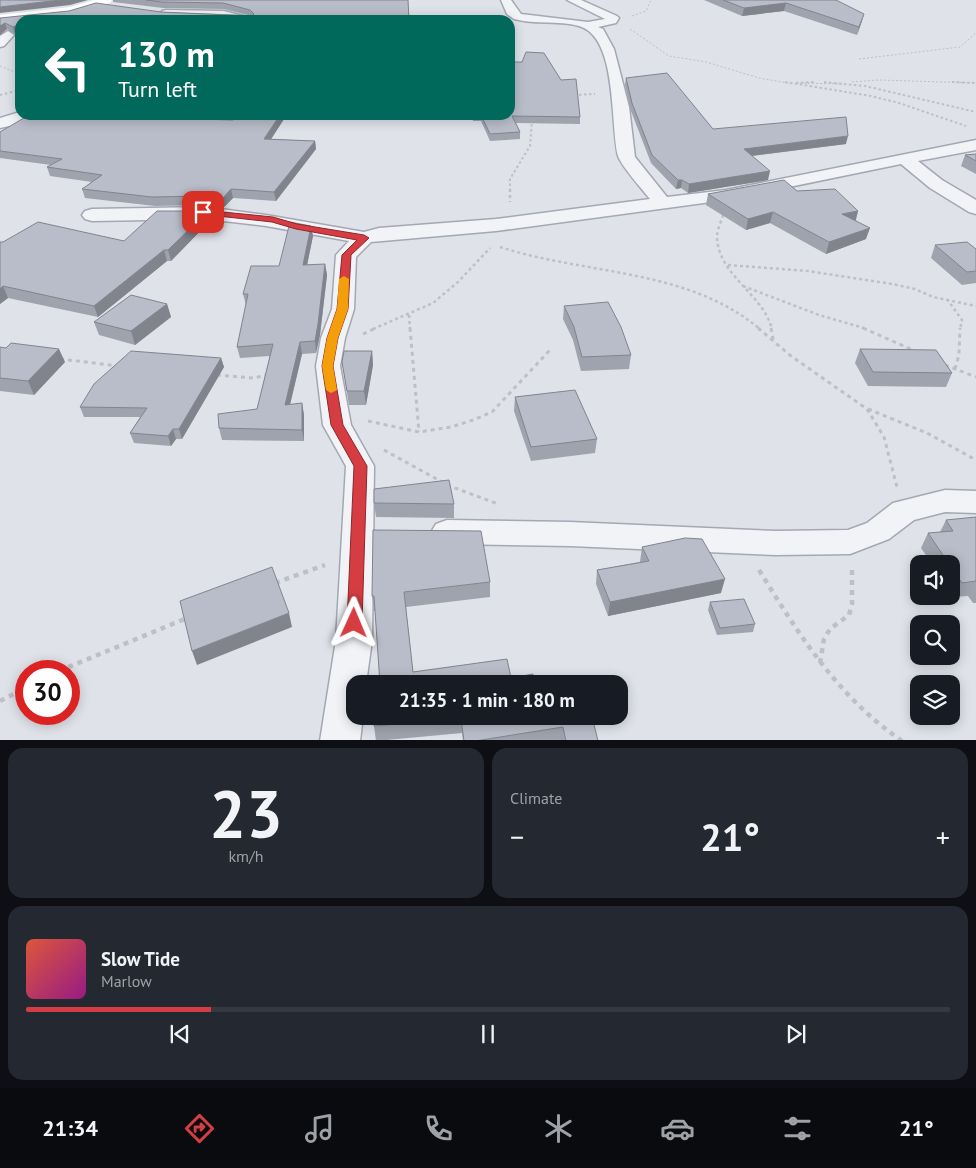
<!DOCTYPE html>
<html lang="en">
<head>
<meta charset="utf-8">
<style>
	:root { --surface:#171b24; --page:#242831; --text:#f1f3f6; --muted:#9ea1a6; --line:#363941; --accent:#d63d43 }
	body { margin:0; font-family:"PT Sans",sans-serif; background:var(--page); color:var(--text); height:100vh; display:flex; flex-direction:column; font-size:19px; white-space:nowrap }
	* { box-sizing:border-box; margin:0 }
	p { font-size:16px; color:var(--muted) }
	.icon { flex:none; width:28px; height:28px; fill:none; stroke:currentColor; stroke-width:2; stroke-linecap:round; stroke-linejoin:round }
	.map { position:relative; height:740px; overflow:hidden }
	.sheet { display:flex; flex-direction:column; gap:8px; padding:8px; background:#0d0f14; flex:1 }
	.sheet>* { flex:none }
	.top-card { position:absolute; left:15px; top:15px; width:500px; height:105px; border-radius:15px; box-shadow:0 2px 12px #0003; background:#00695c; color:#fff; overflow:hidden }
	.buttons { position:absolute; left:910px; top:555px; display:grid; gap:10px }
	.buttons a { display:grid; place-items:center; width:50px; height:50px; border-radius:10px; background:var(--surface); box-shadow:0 2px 12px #0003; font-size:25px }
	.speed { position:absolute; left:15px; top:660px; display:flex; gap:10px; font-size:25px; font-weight:700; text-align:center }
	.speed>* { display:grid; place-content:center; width:65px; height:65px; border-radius:50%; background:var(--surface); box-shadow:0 2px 12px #0003; line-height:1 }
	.speed .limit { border:8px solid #d22; background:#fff; color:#111 }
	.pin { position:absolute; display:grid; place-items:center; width:42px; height:42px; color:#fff; margin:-21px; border-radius:10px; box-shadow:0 2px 8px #0006 }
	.me { position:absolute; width:55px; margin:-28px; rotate:1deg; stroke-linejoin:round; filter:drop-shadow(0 0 4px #0008) }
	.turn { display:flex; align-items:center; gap:18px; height:105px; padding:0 20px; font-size:22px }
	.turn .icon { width:65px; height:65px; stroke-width:2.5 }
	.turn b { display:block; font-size:35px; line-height:42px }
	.big { font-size:38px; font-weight:800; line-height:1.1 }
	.sheet .card { flex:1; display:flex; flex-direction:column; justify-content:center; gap:8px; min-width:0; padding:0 18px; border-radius:15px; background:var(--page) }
	.sheet .dial { align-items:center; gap:0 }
	.dial b { font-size:65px; line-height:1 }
	.song { display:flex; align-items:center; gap:15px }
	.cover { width:60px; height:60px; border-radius:8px; background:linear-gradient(135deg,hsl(10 70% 55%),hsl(310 70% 35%)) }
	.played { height:5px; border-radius:2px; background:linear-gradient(90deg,var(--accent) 20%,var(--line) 20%) }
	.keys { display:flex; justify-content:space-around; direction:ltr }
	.heat { display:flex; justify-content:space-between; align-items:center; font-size:28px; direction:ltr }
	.sheet .tiles { flex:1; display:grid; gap:8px; grid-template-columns:1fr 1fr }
	.card:last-child { grid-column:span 2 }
	.trip { position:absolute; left:346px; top:675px; width:282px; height:50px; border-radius:15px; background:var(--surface); box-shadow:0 2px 12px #0003; font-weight:800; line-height:50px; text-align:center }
	.dock { display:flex; height:80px; justify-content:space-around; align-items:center; background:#090b0e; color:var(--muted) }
	.dock .icon { width:35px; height:35px }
	.dock .current { color:var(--accent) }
	.dock b { font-size:22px; color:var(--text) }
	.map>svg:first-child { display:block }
</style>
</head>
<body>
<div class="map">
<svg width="976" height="741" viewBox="0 0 976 741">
	<rect width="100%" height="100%" fill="#dfe2e9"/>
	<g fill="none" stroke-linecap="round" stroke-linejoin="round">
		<defs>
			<path id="street" d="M 501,0 L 511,0 L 521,14 L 588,22 L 605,19 L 567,0 L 581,0 L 617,16 L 619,18 L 616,23 L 598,27 L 603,29 L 614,49 L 629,107 L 635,157 L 667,197 L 726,190 L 976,140 L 976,150 L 918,161 L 942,180 L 976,200 L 976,214 L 969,212 L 930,188 L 901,164 L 726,200 L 496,231 L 371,242 L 356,257 L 354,309 L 345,338 L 340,366 L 351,425 L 374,466 L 372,640 L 366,684 L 355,684 L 355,716 L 363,716 L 360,741 L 320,741 L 336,640 L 346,466 L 323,425 L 316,366 L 321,338 L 332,309 L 336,255 L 349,241 L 266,226 L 206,219 L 92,221 L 85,219 L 82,215 L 85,211 L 92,209 L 206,207 L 266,215 L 364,232 L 379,228 L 496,219 L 650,199 C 642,189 622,167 618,156 C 610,124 618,37 579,26 C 558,20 535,25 514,19 L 507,14 Z
				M 166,10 L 224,11 L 251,18 L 253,20 L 162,15 L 162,11 Z
				M 8,31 L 14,35 L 4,46 L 0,47 L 0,36 Z
				M 20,112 L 20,115 L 33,115 L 14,125 L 0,128 L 0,118 Z
				M 945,490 L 976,491 L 976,513 L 945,512 L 914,520 L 889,539 L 850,554 L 776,555 L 570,546 L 447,544 L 436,540 L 431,532 L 436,524 L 447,520 L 570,522 L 776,531 L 848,530 L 867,523 L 893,503 Z"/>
		</defs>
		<use href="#street" stroke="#a4a8b3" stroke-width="3"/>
		<path stroke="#bdc0c8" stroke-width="1" stroke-dasharray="2 2" stroke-linecap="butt" d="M 632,16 L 646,11 L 651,0
			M 630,29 L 669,56 L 706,62 L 759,78 L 793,84
			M 859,59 L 960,47 L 976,33
			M 0,66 L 20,74
			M 852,82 L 878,80 L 976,83
			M 796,83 L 844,84"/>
		<path stroke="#bdc0c8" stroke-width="2" stroke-dasharray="2.5 2.5" stroke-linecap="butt" d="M 785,82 L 871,96 L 899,103 L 966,126
			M 824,82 L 865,86 L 976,112
			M 952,82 L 976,83
			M 796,83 L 815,82
			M 0,95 L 20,90
			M 574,95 L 595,94
			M 204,115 L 214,121
			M 510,191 L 510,179 L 530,146 L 532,121"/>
		<path stroke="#bdc0c8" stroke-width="2.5" stroke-dasharray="3 3" stroke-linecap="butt" d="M 510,189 L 510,202
			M 723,215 C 721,222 717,230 717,237 C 718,275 763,294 772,329
			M 500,247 C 586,275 687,268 760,329
			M 728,265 L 808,271 L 892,284 L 915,289 L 933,297 L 976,306
			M 743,286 L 819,315 L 867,329
			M 947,299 L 962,320 L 960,329
			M 409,315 L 410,329
			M 373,329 L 433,303 L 458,282 L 490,248"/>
		<path stroke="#bdc0c8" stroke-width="3" stroke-dasharray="4 4" stroke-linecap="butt" d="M 410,328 L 419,432
			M 758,328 L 791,356 L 867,409 L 884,437 L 897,487
			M 771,328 L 773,339
			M 863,328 L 917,352
			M 363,334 L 376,328
			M 60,359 L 119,366
			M 945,365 L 976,377
			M 955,369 L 959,355 L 960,328
			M 217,375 L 253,378 L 268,375
			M 868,409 L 927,433 L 976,460
			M 368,421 L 419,432 L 451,427 L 473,420 L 492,412 L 550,350
			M 384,450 L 442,482
			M 447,485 L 498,504"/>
		<path stroke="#bdc0c8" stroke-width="4.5" stroke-dasharray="5 5" stroke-linecap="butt" d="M 759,570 C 800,636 837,696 902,741
			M 275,583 L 325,565
			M 820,663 L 824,639 L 830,629 L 849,615 L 852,604 L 852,568
			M 59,671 L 187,618
			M 0,701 L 26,688"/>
		<use href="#street" fill="#f2f3f7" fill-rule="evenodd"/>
		<path fill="#fff" fill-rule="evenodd" d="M 94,0 L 112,0 L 110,3 L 71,15 L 0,23 L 0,15 L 70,7 Z"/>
	</g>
	<path fill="#9fa3ad" d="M 113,0 L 408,0 L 409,20 L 20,20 L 20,31 L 15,34 L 7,29 L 0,35 L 0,18 L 161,12 L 248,15 L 224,9 L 163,8 L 113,2 Z
		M 704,0 L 836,0 L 862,21 L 857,35 L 784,11 L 742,16 Z
		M 626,78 L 713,129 L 846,144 L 752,156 L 768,180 L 688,193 L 681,188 L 676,189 L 651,163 L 631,111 L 625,85 Z
		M 234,115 L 284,115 L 284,119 L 271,139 L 315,141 L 316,149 L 276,201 L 233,198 L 224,207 L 206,205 L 155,206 L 85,198 L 82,189 L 92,182 L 50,176 L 47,167 L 51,165 L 0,158 L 0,132 L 174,119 L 233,120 Z
		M 472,115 L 510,115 L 580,117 L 580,124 L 516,123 L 520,132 L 520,139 L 490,141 L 481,121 L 473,121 Z
		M 976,154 L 976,174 L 961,166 L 965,155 Z
		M 797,191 L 858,211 L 856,220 L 866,239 L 826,254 L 770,223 L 746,230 L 706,205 L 708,194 Z
		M 210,221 L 171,261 L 167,261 L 98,317 L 8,298 L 0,304 L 0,242 L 124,241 Z
		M 313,236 L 307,265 L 325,264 L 327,275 L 320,335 L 316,353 L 302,354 L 290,405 L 302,403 L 304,415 L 304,441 L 222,440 L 219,428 L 257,409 L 270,356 L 240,358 L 237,347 L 246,305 L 243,294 L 279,266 Z
		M 935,245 L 976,249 L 976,283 L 962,285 L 931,258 Z
		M 167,304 L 171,317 L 135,345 L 99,335 L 94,322 Z
		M 564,306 L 631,355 L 629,369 L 581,371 L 573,340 L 563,319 Z
		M 0,347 L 65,362 L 34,395 L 0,391 Z
		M 860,349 L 952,373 L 946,387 L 868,386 L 855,363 Z
		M 372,351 L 373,365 L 366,405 L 349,405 L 342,362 Z
		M 221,358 L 224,367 L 182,439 L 176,439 L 171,446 L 134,443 L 130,433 L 140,417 L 84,417 L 80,407 Z
		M 515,397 L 597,439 L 595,453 L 531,461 L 514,411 Z
		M 374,503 L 454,504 L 454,518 L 376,517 Z
		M 976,517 L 976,603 L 973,603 L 968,596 L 954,597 L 951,593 L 951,564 L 932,564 L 921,548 L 928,533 L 940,532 L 946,520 Z
		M 642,547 L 721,593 L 608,616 L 596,584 L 597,570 L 640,562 Z
		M 490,582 L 490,597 L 406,607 L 413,672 L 511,678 L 535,684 L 380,684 L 375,611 L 374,611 L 372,596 Z
		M 710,602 L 755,624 L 753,632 L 717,635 L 708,610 Z
		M 374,716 L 592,716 L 598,741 L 463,741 L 462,733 L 376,741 L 374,726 Z"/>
	<path fill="#82848d" d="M 60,0 L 88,0 L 70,5 L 0,13 L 0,7 Z
		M 786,3 L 784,11 L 742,16 L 744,8 Z
		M 864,14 L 862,21 L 857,35 L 859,27 Z
		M 5,23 L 7,29 L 0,35 L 0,26 Z
		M 19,24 L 20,31 L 15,34 L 13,27 Z
		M 168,115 L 177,115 L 167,126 L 166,118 Z
		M 280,115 L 284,115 L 284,119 L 266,147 L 264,139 Z
		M 848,136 L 846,144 L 742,157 L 744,149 Z
		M 315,141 L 316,149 L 276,201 L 274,192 Z
		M 770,171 L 768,180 L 688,193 L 689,184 Z
		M 678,180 L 682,180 L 681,188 L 676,189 Z
		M 231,189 L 233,198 L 224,207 L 222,199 Z
		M 208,211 L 210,221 L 171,261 L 168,250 Z
		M 858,211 L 855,222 L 842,214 Z
		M 773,212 L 770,223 L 746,230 L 748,219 Z
		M 311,226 L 313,236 L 305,275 L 303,265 Z
		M 870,228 L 866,239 L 826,254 L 829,242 Z
		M 164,250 L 167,261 L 98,317 L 94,306 Z
		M 325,264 L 327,275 L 320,335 L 316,353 L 315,341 Z
		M 3,286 L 8,298 L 0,304 L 0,289 Z
		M 167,304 L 171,317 L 135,345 L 131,331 Z
		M 300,342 L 302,354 L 287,417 L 285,405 Z
		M 59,349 L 65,362 L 34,395 L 28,381 Z
		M 372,351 L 373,365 L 366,405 L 364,391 Z
		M 221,358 L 224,367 L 182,439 L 179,429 Z
		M 302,403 L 304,415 L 304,441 L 302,430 Z
		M 173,429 L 176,439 L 171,446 L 168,436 Z
		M 725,579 L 721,593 L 608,616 L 610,602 Z
		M 289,613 L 292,627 L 197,665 L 192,651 Z"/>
	<path fill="#b9bdc9" stroke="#82848d" d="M 0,0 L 60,0 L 0,7 Z
		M 146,0 L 408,0 L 409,20 L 256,20 L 257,17 L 254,20 L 20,20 L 20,24 L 13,27 L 5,23 L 0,26 L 0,18 L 69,11 L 96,3 L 161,12 L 252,16 L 254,14 L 250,10 L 223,3 L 162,2 Z
		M 723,0 L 836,0 L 864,14 L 859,27 L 786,3 L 744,8 Z
		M 526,52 L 544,53 L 561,80 L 576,79 L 580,117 L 512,116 L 520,132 L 490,134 L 481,115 L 510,115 L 510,62 L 522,62 Z
		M 667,73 L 713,129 L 846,117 L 848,136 L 744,149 L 770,171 L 689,184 L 682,180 L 678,180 L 652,155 L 632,103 L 626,78 Z
		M 29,115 L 168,115 L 166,118 L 233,120 L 234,115 L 280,115 L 264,139 L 315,141 L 274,192 L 231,189 L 222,199 L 204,196 L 152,197 L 82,189 L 102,175 L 47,167 L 62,159 L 0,151 L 0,132 Z
		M 976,154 L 976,161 L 965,155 Z
		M 784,180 L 797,191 L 835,189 L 858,211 L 842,214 L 870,228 L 829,242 L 773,212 L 748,219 L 708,194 Z
		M 157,211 L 208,211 L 168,250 L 164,250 L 94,306 L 3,286 L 0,289 L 0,242 L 3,242 L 38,222 L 124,241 Z
		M 290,222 L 311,226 L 303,265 L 325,264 L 318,324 L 315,341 L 300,342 L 285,405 L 302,403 L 302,430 L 219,428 L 218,414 L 257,409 L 273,344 L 237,347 L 248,294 L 243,294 L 251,266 L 279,266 Z
		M 967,242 L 976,249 L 976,271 L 967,272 L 935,245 Z
		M 131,295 L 167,304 L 131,331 L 94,322 Z
		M 608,302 L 621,327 L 631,355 L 582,357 L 574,327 L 564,306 Z
		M 11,343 L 59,349 L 28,381 L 0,378 L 0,347 L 6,348 Z
		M 860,349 L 936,350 L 952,373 L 873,372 Z
		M 131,351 L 221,358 L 179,429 L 173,429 L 168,436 L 130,433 L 147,408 L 80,407 L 94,384 Z
		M 344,351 L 372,351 L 364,391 L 347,391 L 342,362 Z
		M 575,390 L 597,439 L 531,447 L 515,397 Z
		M 449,480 L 454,504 L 374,503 L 374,489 Z
		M 976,517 L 976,581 L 962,583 L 951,567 L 951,564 L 949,564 L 928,533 L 953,531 L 946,520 Z
		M 373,530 L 481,531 L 490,582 L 404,592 L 413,672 L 507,659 L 511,678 L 533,674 L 535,684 L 380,684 L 374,596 L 372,596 Z
		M 685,538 L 702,539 L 725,579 L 610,602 L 597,570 L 649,561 L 642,547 Z
		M 272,567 L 289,613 L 192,651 L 180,601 Z
		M 744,599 L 755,624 L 720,628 L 710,602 Z
		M 374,716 L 592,716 L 598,741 L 566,741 L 563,727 L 475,741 L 464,741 L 461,719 L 374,726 Z"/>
	<path fill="#d63d43" stroke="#8b282c" d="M 203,210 L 273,217 L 297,224 L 364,235 L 369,238 L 351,255 L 348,309 L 338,338 L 333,366 L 343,425 L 367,466 L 362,623 L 360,628 L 354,630 L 349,628 L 347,623 L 354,466 L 331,425 L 322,366 L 327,338 L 337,309 L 342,255 L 357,240 L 296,229 L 272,222 L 200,214 L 199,212 Z"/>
	<path fill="#f59e0b" d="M 344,276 L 349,279 L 348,309 L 338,338 L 333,366 L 337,390 L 331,393 L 326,390 L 322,366 L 327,338 L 337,309 L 339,279 Z"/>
</svg>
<div class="buttons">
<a><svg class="icon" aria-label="sound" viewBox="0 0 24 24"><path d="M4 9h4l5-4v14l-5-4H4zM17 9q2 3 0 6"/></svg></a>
<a><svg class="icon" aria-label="search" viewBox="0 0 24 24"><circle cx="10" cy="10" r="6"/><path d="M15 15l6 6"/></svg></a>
<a><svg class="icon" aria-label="layers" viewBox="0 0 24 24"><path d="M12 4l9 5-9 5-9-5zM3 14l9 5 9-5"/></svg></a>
</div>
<div class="speed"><div class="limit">30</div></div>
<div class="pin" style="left:203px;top:212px;background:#d93025"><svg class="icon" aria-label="arrive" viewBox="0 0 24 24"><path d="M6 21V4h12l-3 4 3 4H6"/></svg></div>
<svg class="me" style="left:354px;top:623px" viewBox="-20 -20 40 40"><path d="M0-17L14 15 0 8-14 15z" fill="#d63d43" stroke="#fff" stroke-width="4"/></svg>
<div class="trip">21:35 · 1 min · 180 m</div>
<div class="top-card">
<div class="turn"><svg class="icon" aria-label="left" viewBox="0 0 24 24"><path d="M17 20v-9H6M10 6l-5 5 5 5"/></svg><div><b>130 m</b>Turn left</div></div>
</div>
</div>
<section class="sheet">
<div class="tiles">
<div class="card dial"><b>23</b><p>km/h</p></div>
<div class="card"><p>Climate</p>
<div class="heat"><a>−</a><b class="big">21°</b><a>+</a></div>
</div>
<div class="card">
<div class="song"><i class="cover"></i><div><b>Slow Tide</b><p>Marlow</p></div></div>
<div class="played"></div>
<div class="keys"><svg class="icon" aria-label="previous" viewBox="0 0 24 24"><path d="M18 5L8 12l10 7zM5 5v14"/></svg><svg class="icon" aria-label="pause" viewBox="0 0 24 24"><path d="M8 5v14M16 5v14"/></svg><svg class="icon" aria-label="next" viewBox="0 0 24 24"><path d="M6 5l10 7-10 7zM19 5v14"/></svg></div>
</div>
</div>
</section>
<nav class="dock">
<b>21:34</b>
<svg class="icon current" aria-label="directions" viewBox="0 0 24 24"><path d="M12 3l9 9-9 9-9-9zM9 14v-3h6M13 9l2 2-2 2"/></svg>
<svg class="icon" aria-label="music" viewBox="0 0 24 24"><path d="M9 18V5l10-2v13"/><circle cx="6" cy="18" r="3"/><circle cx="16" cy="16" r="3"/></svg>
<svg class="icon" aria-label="phone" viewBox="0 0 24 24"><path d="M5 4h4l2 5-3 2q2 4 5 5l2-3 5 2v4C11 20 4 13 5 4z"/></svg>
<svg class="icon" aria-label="climate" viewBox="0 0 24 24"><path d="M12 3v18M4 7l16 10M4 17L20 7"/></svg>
<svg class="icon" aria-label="car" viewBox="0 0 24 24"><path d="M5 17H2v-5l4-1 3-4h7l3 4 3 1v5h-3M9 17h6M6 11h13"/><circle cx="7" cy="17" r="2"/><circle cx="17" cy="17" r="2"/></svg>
<svg class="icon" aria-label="filters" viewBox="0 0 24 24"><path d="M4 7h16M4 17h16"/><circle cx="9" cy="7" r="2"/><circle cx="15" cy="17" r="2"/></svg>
<b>21°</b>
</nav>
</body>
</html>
